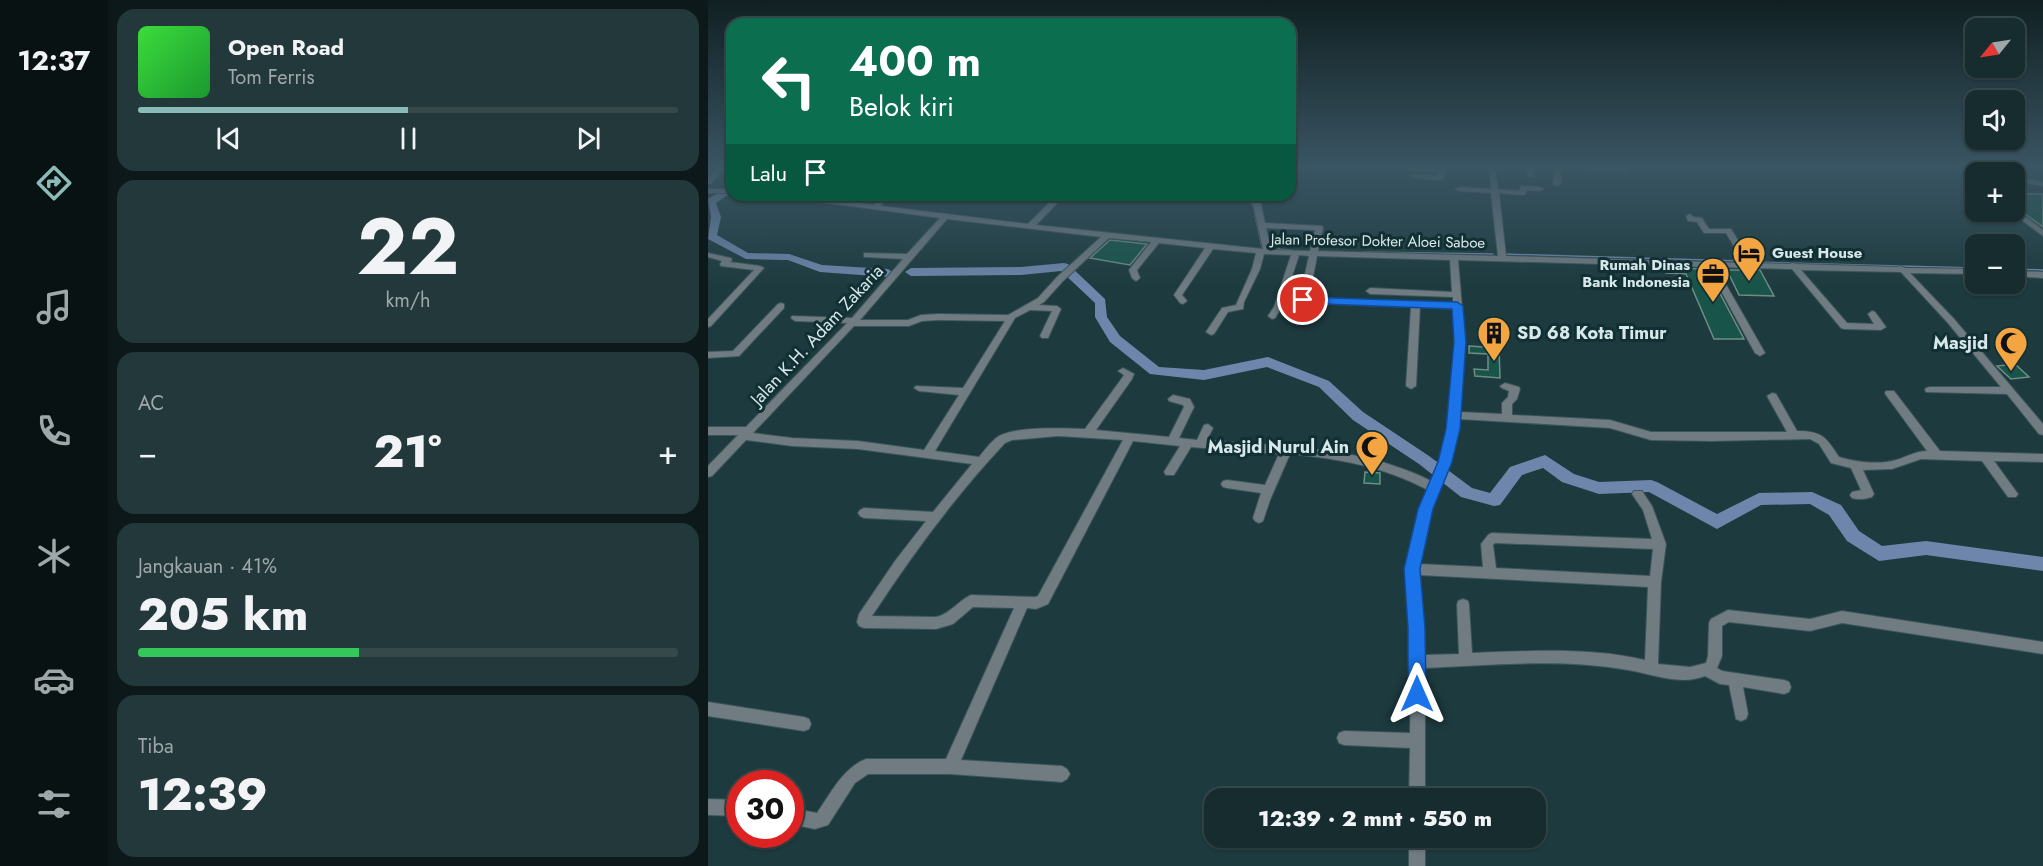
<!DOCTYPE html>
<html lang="id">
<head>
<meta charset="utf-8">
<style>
	:root { --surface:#162c2e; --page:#23383a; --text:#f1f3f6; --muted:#9ea7aa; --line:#35484a; --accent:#8bbbb9 }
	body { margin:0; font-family:Jost,sans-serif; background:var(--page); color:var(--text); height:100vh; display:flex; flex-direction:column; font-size:22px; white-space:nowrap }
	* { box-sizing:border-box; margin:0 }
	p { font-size:20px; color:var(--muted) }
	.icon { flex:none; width:33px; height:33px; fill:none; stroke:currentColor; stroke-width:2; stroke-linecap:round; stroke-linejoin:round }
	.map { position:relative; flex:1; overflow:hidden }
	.sheet { display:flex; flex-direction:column; gap:9px; padding:9px; background:#0c1819; width:600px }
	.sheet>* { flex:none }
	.banner { position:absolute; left:18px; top:18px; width:570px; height:183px; border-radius:18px; box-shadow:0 2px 4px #0004,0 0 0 2px var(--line); background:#0b6e4f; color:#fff; overflow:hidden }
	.needle { width:39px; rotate:240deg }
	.controls { position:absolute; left:1257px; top:18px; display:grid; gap:12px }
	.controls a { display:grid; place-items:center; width:60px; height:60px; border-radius:12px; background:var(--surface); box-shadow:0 2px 4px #0004,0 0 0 2px var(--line); font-size:30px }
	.speed { position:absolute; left:18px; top:770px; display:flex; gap:12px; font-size:30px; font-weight:700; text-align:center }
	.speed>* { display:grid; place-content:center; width:78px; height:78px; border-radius:50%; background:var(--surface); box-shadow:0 2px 4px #0004,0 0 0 2px var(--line); line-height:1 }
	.speed .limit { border:9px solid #d22; background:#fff; color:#111 }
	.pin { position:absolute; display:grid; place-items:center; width:51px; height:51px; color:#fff; margin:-26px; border:3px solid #fff; border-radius:50%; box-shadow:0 2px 6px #0007 }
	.me { position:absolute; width:66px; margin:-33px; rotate:0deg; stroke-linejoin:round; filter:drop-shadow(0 0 4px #0008) }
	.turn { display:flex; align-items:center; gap:21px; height:126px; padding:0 24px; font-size:27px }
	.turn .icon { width:78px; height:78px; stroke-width:2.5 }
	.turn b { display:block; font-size:42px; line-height:51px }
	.then { display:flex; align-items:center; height:57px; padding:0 24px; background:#0003; gap:12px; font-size:22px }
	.big { font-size:45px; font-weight:800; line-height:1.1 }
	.sheet .widget { flex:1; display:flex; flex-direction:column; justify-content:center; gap:9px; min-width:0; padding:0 21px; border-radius:18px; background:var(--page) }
	.sheet .dial { align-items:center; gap:0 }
	.dial b { font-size:78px; line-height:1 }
	.song { display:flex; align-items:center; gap:18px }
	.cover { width:72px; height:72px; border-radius:9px; background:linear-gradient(135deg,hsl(120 70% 55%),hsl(130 70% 35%)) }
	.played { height:6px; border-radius:3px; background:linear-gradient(90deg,var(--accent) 50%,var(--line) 50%) }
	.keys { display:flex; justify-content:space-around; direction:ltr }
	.heat { display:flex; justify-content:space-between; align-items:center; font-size:33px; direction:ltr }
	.charge { height:9px; border-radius:4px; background:linear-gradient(90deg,#34c759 41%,var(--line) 0) }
	.trip { position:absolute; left:496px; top:788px; width:342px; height:60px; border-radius:18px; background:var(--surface); box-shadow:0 2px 4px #0004,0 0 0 2px var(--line); font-weight:800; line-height:60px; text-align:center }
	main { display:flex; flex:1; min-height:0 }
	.tabs { display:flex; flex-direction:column; width:108px; justify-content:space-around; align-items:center; background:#091212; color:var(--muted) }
	.tabs .icon { width:42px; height:42px }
	.tabs .on { color:var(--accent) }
	.tabs b { font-size:27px; color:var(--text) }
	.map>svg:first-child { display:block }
</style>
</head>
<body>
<main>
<nav class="tabs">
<b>12:37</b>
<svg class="icon on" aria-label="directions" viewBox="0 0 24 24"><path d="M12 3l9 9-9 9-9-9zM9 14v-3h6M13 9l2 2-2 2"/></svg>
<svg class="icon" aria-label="music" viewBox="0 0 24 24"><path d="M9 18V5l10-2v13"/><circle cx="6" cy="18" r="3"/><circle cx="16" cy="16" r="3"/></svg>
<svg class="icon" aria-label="phone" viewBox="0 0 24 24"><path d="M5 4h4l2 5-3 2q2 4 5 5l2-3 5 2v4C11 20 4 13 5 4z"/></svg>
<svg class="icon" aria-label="climate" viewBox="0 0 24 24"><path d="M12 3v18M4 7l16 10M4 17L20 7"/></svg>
<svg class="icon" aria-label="car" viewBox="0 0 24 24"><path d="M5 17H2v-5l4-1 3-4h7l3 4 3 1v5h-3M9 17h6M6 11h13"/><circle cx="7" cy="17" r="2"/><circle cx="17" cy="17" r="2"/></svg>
<svg class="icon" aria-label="filters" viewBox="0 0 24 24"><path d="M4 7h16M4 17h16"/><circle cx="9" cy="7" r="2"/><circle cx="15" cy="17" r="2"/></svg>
</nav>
<section class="sheet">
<div class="widget">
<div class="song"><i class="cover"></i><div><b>Open Road</b><p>Tom Ferris</p></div></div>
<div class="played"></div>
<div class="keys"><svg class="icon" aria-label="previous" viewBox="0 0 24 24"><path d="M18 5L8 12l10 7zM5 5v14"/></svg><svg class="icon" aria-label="pause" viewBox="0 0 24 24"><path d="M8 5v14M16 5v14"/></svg><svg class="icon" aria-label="next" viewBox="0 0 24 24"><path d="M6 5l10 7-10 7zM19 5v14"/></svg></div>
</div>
<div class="widget dial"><b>22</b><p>km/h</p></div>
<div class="widget"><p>AC</p>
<div class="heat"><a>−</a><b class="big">21°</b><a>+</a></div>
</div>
<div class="widget"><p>Jangkauan · 41%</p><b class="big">205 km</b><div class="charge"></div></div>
<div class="widget"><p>Tiba</p><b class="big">12:39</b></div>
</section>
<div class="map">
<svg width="1335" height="866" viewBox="0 0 1335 866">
	<rect width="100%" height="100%" fill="#1d3a3e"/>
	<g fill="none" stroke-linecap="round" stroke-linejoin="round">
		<path stroke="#6f86ac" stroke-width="1.5" d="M 541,195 L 546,209
			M 547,215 L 554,247
			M 570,249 L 588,251
			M 656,252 L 785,254
			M 796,254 L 1033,261
			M 1043,262 L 1268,268
			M 1306,269 L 1335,270"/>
		<path fill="#6f86ac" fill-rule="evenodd" d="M 24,184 L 24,192 L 8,203 L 13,217 L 9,235 L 40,253 L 81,254 L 114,265 L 180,269 L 186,273 L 180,277 L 112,272 L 80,260 L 38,259 L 0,239 L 3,217 L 0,199 Z
			M 356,263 L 360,264 L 397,299 L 399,317 L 412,336 L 451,367 L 496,370 L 560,357 L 565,359 L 621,381 L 655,412 L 721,456 L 764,488 L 782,493 L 802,467 L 837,455 L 866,474 L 891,482 L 943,480 L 949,482 L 1009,514 L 1051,493 L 1104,492 L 1133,505 L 1151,531 L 1174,546 L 1218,541 L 1335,557 L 1335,571 L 1218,555 L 1171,561 L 1139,541 L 1121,515 L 1102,504 L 1053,505 L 1009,529 L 941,492 L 891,494 L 854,482 L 835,468 L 814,475 L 792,505 L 786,506 L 753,497 L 711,464 L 645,420 L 611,387 L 559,367 L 496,380 L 442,374 L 402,342 L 387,317 L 387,303 L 353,271 L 313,275 L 203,276 L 197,272 L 203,268 L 313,267 Z"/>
	</g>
	<path fill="#185449" stroke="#6f8d86" stroke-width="1.5" d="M 1306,194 L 1335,194 L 1335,227 L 1306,206 Z
		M 402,240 L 439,244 L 422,265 L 382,258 Z
		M 957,268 L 999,269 L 1036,339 L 1006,339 L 978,274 L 958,273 Z
		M 1019,270 L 1052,270 L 1066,296 L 1031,295 Z
		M 761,346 L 791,348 L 792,378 L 767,376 L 766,369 L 780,370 L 780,354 L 761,353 Z
		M 1307,364 L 1321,377 L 1303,379 L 1289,366 Z
		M 657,472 L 672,473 L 672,484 L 656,483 Z"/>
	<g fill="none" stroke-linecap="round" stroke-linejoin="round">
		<defs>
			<path id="minor" d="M 10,167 L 17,167 L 3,184 L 0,184 L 0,178 Z
				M 737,167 L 736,178 L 732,180 L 707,178 L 703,176 L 707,174 L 729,176 L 730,172 L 703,171 L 700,169 L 702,167 Z
				M 781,167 L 787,167 L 790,189 L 811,191 L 813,186 L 816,186 L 832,187 L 836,189 L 832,191 L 819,190 L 817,195 L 814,195 L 791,193 L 798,256 L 999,262 L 1002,261 L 1005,262 L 1036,263 L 1018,233 L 996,233 L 989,222 L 980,221 L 978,216 L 982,214 L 986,217 L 994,218 L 1001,229 L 1023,229 L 1044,263 L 1081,264 L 1085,263 L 1089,264 L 1189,267 L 1193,266 L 1197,268 L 1268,269 L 1268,274 L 1202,273 L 1246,319 L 1335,424 L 1335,435 L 1331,434 L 1299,394 L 1218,392 L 1217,390 L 1218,388 L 1222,387 L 1293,387 L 1240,323 L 1193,272 L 1093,270 L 1139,323 L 1166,324 L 1160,314 L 1164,311 L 1167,312 L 1178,327 L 1173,330 L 1136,329 L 1133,328 L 1084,269 L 1008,267 L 1057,353 L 1052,356 L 1047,353 L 1000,267 L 750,260 L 757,343 L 752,412 L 794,414 L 794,403 L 800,397 L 801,391 L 794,388 L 792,386 L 797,383 L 811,387 L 812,389 L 809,399 L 804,404 L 804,415 L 902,420 L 943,432 L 1079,432 L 1059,396 L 1064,393 L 1068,394 L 1089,431 C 1114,431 1118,437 1131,457 C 1147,462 1171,465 1188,460 C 1199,457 1207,451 1219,451 L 1178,395 L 1177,393 L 1178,391 L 1186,391 L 1232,451 L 1335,454 L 1335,462 L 1286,461 L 1310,494 L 1308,497 L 1300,497 L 1274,461 L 1213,459 L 1184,469 L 1155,470 L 1166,494 L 1164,497 C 1158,499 1150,500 1144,498 L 1142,495 L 1144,492 L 1153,490 L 1143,468 L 1123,463 L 1111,444 L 1102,439 L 1004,441 L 943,440 L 902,428 L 751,419 L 742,462 L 723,509 L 711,564 L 775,567 L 773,544 L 780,535 L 784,533 L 944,539 L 935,510 L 924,494 L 926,491 L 934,491 L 944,506 L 958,544 L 953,582 L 950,664 L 982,667 L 998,663 L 1000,656 L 1001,623 L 1003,619 L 1020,610 L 1102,619 L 1134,611 L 1335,642 L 1335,654 L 1134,623 L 1102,631 L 1021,622 L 1014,626 L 1014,656 L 1009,668 L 1014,671 L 1076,680 L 1081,682 L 1083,687 L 1081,692 L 1076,694 L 1035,687 L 1040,714 L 1038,719 L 1033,721 L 1028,719 L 1021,685 L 1012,684 L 997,676 C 971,686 945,674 920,670 C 853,658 784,665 717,668 L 717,798 L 701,798 L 702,748 L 636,745 L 631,743 L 629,738 L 631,733 L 636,731 L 702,733 L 703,670 L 698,569 L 711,509 L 720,490 C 674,466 632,459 582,454 L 562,500 L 555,521 L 551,523 L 547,521 L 545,518 L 553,493 L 519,488 L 515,487 L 513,484 L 515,481 L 519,480 L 557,485 L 571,454 L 483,447 L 466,475 L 458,475 L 456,472 L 472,446 L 425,441 L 340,604 L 328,609 L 319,608 L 253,760 L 354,766 L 359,769 L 362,774 L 359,779 L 354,782 L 242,774 L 160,774 L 147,783 L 120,825 L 107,829 L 82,824 L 82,808 L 109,813 C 123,793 135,768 158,759 L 238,759 L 306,608 L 265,607 L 245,624 L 228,629 L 156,628 L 151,626 L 149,622 L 151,614 L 187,561 L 218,521 L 156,518 L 152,516 L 150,513 L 152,510 L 156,508 L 225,512 L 264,464 L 150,449 L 84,446 L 38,440 L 4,476 L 0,477 L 0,466 L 30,435 L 0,435 L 0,427 L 38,427 L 139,323 L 87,321 L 83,318 L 84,316 L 144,318 L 195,259 L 159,257 L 156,257 L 156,253 L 199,254 L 232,218 L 74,197 L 70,195 L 91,195 L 166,205 L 170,195 L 178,195 L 173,206 L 320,224 L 349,195 L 357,195 L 328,225 L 555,249 L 543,195 L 551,195 L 557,223 L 614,226 L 615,228 L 610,251 L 790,256 L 783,193 L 751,191 L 747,189 L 751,187 L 783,189 ZM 239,219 L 393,237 L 349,277 L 330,298 L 300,315 L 230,314 L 213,315 L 200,320 L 152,320 ZM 558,228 L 607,230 L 602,251 L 563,250 ZM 401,238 L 443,242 L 421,270 L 424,278 L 428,281 L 432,278 L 429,270 L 451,243 L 497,248 L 466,295 L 472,303 L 475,304 L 479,301 L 474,295 L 505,249 L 548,253 L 544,269 L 528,305 L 514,308 L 498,332 L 503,335 L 506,334 L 520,312 L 535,309 L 536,302 L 552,269 L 556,254 L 583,255 L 566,307 L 560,316 L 564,319 L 567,318 L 574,307 L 591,255 L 601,256 L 591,300 L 591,313 L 597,313 L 600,303 L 703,307 L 698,386 L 703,389 L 708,386 L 712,307 L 745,309 C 749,366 746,428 723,481 C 653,446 576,447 499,440 L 505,428 L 500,424 L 496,425 L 489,440 L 471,438 L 486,407 L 482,399 L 465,395 L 460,399 L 461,401 L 475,405 L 476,407 L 461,437 L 388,430 L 424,379 L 426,374 L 415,368 L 410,371 L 416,375 L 414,378 L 377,429 C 356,428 309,426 291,436 C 283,441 277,450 271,457 L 227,451 L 307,318 L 322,310 L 344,311 L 332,336 L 334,338 L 340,338 L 353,309 L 349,306 L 331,305 L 336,302 L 355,281 ZM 609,256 L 742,260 L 744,292 L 662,288 L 658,291 L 662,294 L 745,297 L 745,303 L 601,298 ZM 230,320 L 297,321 L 255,388 L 208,386 L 206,388 L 211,391 L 251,395 L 216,450 L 150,441 L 84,438 L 45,433 L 146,326 L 201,326 L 214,321 ZM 350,436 L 415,440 L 330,596 L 327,597 L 263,595 C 250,601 242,614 228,617 L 164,616 C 204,555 247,496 297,443 L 304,440 ZM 787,543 L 945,549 L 942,576 L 788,568 L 785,545 ZM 711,575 L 940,587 L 937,660 C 881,647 821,651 764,653 L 761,605 L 760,601 L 755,599 L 750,601 L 749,605 L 751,654 L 716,655 Z
				M 820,167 L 826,167 L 825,177 L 819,176 Z
				M 847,167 L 853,167 L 853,184 L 849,186 L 845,184 Z
				M 874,167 C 888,167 908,164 920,170 L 917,172 L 877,169 Z
				M 1251,167 L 1259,167 L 1268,174 L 1268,180 Z
				M 1313,178 L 1335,182 L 1335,186 L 1313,182 Z
				M 0,189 L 24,189 L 24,193 L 0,193 Z
				M 1306,208 L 1335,230 L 1335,236 L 1303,212 L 1306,212 Z
				M 0,253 L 23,258 L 24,260 L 22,262 L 52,266 L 56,268 L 3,326 L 0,327 L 0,319 L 46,270 L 13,266 L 12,264 L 14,261 L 0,257 Z
				M 1306,271 L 1335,272 L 1335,278 L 1306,276 Z
				M 73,303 L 76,304 L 76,308 L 31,356 L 0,358 L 0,352 L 25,351 L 70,304 Z
				M 0,702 L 96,717 L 101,719 L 103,724 L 101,729 L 96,731 L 0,716 Z
				M 0,799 L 32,800 L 32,816 L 0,815 Z
				M 701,837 L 717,837 L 717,866 L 701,866 Z"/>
		</defs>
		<use href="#minor" stroke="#3b565a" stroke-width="2"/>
		<use href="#minor" fill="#707b82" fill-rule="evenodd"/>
	</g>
	<linearGradient id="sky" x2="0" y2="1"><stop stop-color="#102022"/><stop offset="0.58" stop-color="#3a5563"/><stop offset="1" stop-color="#3a5563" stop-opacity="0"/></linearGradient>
	<rect width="1335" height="288" fill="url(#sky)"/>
	<path fill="#1a73e8" stroke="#114b97" stroke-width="1.5" d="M 595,297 L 749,302 L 755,306 L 758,342 L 752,429 L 744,462 L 725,509 L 712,569 L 717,628 L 718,694 L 716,700 L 709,703 L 703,700 L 700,694 L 700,628 L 696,569 L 710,509 L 730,462 L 738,429 L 746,342 L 744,309 L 591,303 L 591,298 Z"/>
	<defs>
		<symbol id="hotel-pin" viewBox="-11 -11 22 30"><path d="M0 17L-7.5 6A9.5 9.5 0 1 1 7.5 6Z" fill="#f2a541" stroke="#123033"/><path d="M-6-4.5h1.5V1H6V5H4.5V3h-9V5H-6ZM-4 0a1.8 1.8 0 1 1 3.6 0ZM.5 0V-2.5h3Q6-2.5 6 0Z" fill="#111"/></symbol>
		<symbol id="office-pin" viewBox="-11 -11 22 30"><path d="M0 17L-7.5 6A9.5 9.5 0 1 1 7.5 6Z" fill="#f2a541" stroke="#123033"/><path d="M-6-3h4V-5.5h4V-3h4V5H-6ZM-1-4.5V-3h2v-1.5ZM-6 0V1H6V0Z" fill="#111"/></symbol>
		<symbol id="building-pin" viewBox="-11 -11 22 30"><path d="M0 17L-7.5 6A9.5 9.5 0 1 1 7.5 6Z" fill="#f2a541" stroke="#123033"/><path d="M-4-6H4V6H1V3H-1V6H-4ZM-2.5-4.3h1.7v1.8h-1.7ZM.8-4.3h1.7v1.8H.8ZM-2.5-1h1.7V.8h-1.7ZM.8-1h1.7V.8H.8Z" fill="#111"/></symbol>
		<symbol id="mosque-pin" viewBox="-11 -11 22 30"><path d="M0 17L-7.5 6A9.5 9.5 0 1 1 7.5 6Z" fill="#f2a541" stroke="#123033"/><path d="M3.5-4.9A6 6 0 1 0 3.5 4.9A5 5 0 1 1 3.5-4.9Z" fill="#111"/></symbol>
	</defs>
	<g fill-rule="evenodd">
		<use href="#hotel-pin" x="1022" y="234" width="38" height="52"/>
		<use href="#office-pin" x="986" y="255" width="38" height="52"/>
		<use href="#building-pin" x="767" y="314" width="38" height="52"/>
		<use href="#mosque-pin" x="1284" y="324" width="38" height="52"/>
		<use href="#mosque-pin" x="645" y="428" width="38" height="52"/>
	</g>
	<g text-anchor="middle" stroke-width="6" stroke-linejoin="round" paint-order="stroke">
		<g font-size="15" fill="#d7e8ea" stroke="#123033">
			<text transform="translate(670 241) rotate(1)" y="5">Jalan Profesor Dokter Aloei Saboe</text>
		</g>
		<g font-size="15" font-weight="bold" fill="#d7e8ea" stroke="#123033" text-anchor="start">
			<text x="1064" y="258">Guest House</text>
			<text x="982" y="270" text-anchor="end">Rumah Dinas<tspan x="982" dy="17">Bank Indonesia</tspan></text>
		</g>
		<g font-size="18" font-weight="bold" fill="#d7e8ea" stroke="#123033" text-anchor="end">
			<text x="809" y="339" text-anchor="start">SD 68 Kota Timur</text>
			<text x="1280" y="349">Masjid</text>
			<text x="641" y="453">Masjid Nurul Ain</text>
		</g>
		<g font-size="18" fill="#d7e8ea" stroke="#123033">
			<text transform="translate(109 335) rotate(-47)" y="6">Jalan K.H. Adam Zakaria</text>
		</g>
	</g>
</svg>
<div class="controls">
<a><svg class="needle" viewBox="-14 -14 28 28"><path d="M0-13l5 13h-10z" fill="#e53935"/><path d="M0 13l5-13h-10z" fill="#9ea7aa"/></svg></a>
<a><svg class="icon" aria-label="sound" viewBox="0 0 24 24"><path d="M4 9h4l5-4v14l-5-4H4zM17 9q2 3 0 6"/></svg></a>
<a>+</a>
<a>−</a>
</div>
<div class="speed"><div class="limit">30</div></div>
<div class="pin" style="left:595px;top:300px;background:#d93025"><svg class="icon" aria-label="arrive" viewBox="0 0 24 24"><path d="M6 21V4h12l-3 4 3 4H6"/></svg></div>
<svg class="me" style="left:709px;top:694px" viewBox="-20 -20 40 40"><path d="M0-17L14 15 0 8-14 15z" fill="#1a73e8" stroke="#fff" stroke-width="4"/></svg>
<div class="trip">12:39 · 2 mnt · 550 m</div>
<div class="banner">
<div class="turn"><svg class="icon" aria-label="left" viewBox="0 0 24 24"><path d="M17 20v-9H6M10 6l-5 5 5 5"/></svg><div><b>400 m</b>Belok kiri</div></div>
<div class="then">Lalu<svg class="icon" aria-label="arrive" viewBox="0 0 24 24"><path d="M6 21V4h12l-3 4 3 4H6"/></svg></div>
</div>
</div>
</main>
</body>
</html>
